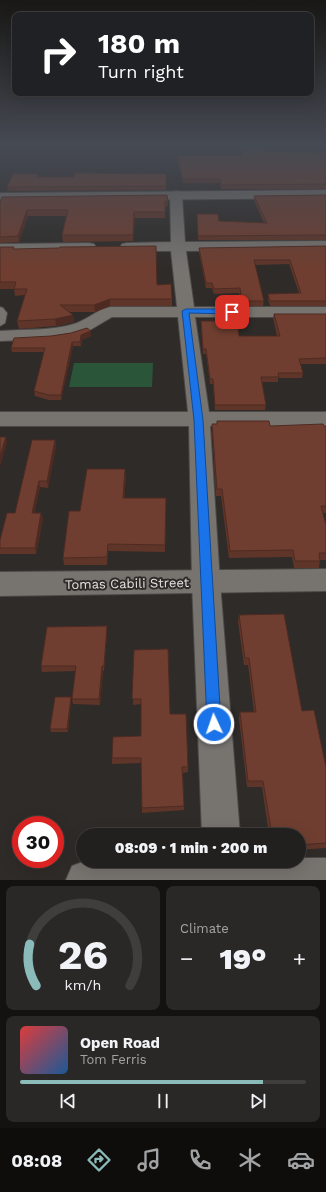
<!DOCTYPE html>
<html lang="en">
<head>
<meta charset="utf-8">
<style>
	:root { --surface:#22201e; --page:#2a2827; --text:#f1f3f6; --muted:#a2a3a4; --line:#3f3e3c; --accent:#8bbbb9 }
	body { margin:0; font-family:"Work Sans",sans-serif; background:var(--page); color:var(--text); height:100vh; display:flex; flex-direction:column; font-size:15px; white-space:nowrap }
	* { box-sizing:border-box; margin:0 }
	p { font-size:13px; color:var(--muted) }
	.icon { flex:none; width:22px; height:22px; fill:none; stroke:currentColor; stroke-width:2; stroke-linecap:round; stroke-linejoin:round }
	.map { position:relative; height:880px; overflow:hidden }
	.drawer { display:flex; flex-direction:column; gap:6px; padding:6px; background:#131210; flex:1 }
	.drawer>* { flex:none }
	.hud { position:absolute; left:12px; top:12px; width:302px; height:84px; border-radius:8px; box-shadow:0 4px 16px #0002,0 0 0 1px var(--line); background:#202124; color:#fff; overflow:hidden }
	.speed { position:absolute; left:12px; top:816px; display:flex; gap:8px; font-size:20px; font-weight:700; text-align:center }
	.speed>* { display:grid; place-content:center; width:52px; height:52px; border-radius:50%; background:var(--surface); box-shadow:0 4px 16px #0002,0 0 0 1px var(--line); line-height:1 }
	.speed .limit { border:6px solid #d22; background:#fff; color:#111 }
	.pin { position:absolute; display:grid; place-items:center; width:34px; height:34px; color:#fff; margin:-17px; border-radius:8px; box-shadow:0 2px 6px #0006 }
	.me { position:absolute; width:44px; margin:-22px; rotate:357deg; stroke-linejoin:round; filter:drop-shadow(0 0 3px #0008) }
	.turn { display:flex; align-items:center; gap:14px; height:84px; padding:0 20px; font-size:18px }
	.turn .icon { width:52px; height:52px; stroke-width:2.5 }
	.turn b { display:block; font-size:28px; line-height:34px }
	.big { font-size:30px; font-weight:800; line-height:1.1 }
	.drawer .card { flex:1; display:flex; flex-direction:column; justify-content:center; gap:6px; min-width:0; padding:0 14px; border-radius:8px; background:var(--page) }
	.drawer .dial { align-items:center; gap:0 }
	.dial svg { height:104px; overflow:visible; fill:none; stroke:var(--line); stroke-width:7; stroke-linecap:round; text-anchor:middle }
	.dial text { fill:var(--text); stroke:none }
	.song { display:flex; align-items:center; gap:12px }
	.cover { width:48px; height:48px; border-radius:6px; background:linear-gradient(135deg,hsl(0 70% 55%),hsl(210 70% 35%)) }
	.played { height:4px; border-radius:2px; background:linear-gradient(90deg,var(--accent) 85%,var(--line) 85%) }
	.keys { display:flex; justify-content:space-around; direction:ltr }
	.heat { display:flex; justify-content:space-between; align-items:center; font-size:22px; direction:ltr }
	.drawer .tiles { flex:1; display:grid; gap:6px; grid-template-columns:1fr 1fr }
	.card:last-child { grid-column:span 2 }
	.trip { position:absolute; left:76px; top:828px; width:230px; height:40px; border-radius:20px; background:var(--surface); box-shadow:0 4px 16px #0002,0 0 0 1px var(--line); font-weight:800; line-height:40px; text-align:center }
	.menu { display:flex; height:64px; justify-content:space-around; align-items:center; background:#0e0d0c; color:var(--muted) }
	.menu .icon { width:28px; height:28px }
	.menu .selected { color:var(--accent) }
	.menu b { font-size:18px; color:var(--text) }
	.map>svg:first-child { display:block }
</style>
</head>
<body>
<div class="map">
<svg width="326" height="880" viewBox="0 0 326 880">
	<rect width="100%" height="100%" fill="#2e2b28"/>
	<path fill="#2b5539" d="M 74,363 L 153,363 L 152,387 L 69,387 Z"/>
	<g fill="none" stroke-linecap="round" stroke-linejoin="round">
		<defs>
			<path id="service" d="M 0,307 L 3,308 L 7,313 L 5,323 L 0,326 Z"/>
			<path id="minor" d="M 176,191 L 180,192 L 182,195 L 185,242 L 326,241 L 326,249 L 186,251 L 194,307 L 326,307 L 326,317 L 195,317 L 209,412 L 326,412 L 326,426 L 210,426 L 220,582 L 240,835 L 202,835 L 192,582 L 189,426 L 0,426 L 0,412 L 188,412 L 178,317 L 112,317 L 90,330 L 71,336 L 51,339 L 0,341 L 0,331 C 24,329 51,331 74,324 C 87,320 96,310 110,307 L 177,307 L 171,251 L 127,251 L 122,250 L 120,247 L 122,244 L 127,243 L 171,242 L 170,195 L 172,192 Z
				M 89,243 L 94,244 L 96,247 L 94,250 L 0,252 L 0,244 Z
				M 299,858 L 326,858 L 326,880 L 66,880 L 72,866 L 85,861 L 299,861 Z"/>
			<path id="tertiary" d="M 326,190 L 326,198 L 0,201 L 0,193 Z
				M 326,569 L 326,591 L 0,596 L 0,572 Z"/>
		</defs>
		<use href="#service" stroke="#4c4947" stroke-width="2"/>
		<use href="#minor" stroke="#4c4947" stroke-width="2"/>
		<use href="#tertiary" stroke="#4c4947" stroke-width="2"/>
		<use href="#service" fill="#777470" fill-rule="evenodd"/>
		<use href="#minor" fill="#777470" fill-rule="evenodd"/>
		<use href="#tertiary" fill="#777470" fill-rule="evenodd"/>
	</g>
	<path fill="#5f3529" d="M 326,153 L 326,189 L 221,189 L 220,183 L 183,183 L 177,159 L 177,156 L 242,155 Z
		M 38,174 L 38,177 L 166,186 L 166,190 L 8,191 L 7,187 Z
		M 326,195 L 326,240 L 198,240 L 197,214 L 219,221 L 264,223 L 254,200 L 254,196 Z
		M 168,201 L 167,207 L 165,207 L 165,218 L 135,218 L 133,241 L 63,242 L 62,235 L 66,216 L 28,216 L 19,242 L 0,243 L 0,202 Z
		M 326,246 L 326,306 L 270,306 L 268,299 L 268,294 L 299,293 L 289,264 L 255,265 L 264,301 L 263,306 L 242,306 L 239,293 L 214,294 L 212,288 L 206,288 L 199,252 L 199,248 Z
		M 0,247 L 14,249 L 157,285 L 172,299 L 172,306 L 110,306 L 95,312 L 69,312 L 73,315 L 74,322 L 56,326 L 19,329 L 17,321 L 25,295 L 15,296 L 14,289 L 0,289 Z
		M 274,314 L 326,314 L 326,364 L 301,364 L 303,373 L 302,378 L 278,378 L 278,382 L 262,382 L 266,405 L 265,410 L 215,410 L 213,384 L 210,384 L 206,354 L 203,354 L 201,326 L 201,321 L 239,336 L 277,336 L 273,318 Z
		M 71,333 L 91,336 L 82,340 L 81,346 L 73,346 L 61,400 L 49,400 L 35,396 L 34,391 L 44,352 L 12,352 L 11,348 L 51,336 Z
		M 217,421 L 270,426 L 326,426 L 326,513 L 323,513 L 326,525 L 326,560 L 320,560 L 319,568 L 294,568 L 292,557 L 229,558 L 221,496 L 216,496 L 212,431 L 212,424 L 217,424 Z
		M 55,440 L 56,446 L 48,488 L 40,487 L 34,513 L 41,513 L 43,519 L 36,554 L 0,554 L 0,540 Z
		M 126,476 L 124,498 L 166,498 L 165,552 L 108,551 L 107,565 L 64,565 L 63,558 L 80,511 Z
		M 239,615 L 302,711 L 326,767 L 326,848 L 299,850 L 299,835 L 269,835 L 262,787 L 247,787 L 239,719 L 240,712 L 254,712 L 248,665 L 244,665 L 238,622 Z
		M 107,632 L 104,671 L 103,671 L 100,705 L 73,704 L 72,699 L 76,671 L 42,672 L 41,666 Z
		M 134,650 L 170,714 L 188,767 L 188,772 L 183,773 L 184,806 L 184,810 L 142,813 L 141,763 L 112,764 L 112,758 L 141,736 L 141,704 L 133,705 Z
		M 71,697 L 71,701 L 68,732 L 51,732 L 50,729 Z"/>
	<path fill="#4e2b22" d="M 27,210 L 28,216 L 19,242 L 18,236 Z
		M 134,212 L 135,218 L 133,241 L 133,235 Z
		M 110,299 L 110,306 L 95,312 L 94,305 Z
		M 73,315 L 74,322 L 56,326 L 55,319 Z
		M 91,331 L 91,336 L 82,340 L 81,346 L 80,342 L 81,335 Z
		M 72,342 L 73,346 L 61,400 L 61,395 Z
		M 6,437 L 7,443 L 0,467 L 0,456 Z
		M 55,440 L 56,446 L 48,488 L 47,481 Z
		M 125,469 L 126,476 L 124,505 L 123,498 Z
		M 39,481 L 40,487 L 33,519 L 32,513 Z
		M 41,513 L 43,519 L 36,554 L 35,548 Z
		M 107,626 L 107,632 L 104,671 L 104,666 Z
		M 102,666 L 103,671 L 100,705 L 99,699 Z
		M 71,697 L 71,701 L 68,732 L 67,729 Z"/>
	<path fill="#6f3e30" stroke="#4e2b22" d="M 242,150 L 326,153 L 326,184 L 221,185 L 220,179 L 183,179 L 177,156 L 242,155 Z
		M 75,173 L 166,174 L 166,186 L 7,187 L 13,174 L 38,174 L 37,177 L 74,177 Z
		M 167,195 L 168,201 L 165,201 L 165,212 L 134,212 L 133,235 L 62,235 L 68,210 L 27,210 L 18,236 L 0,237 L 0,202 L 2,197 Z
		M 326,195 L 326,235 L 198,236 L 197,214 L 218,214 L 219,221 L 267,223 L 254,196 Z
		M 156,246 L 157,285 L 171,284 L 172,299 L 110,299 L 94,305 L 60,305 L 73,315 L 55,319 L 17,321 L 27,289 L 14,289 L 16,282 L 0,282 L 0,247 L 14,247 L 13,249 L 59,248 L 60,247 Z
		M 326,246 L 326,301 L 270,301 L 268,294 L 301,293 L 290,260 L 254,260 L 264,301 L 242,301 L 240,288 L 214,289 L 212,283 L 206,283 L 199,248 Z
		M 274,314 L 326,314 L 326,358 L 299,359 L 303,373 L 278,373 L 279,377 L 261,377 L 266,405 L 215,405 L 213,379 L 210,379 L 206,349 L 203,349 L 201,321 L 237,321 L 239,336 L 280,336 Z
		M 87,328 L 91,331 L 81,335 L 80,342 L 72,342 L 61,395 L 49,395 L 34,391 L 45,348 L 11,348 L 14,338 L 51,336 L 71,333 Z
		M 217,421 L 269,421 L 270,426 L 323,424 L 324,426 L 326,426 L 326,506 L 321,506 L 326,525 L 326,553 L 319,553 L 320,561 L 295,561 L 293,550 L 230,551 L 222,489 L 217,489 L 212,424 L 217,424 Z
		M 0,437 L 6,437 L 0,456 Z
		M 32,440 L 55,440 L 47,481 L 39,481 L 32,513 L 41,513 L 35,548 L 0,548 L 0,540 L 7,513 L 15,513 Z
		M 87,469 L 125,469 L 123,498 L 166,498 L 165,545 L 108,544 L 107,557 L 63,558 L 69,511 L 80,511 Z
		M 284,614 L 302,711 L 314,710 L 326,767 L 326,843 L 299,845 L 299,835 L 272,835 L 263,781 L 248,781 L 240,712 L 256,712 L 249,658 L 245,658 L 239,615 Z
		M 107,626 L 104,666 L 102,666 L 99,699 L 72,699 L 76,666 L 41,666 L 47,627 Z
		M 168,649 L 170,714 L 186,714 L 188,767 L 182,767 L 184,806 L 142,808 L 141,758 L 112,758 L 113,737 L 141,736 L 141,699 L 132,699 L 134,650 Z
		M 55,697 L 71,697 L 67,729 L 50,729 Z"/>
	<linearGradient id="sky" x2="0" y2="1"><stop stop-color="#191816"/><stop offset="0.54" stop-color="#464a53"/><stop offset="1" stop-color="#464a53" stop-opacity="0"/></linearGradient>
	<rect width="326" height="269" fill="url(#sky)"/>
	<path fill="#1a73e8" stroke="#114b97" d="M 186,309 L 232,309 L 236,312 L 232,314 L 189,313 L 203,420 L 221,724 L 219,729 L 214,731 L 209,729 L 207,724 L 194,420 L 182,311 Z"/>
	<g text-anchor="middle" stroke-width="4" stroke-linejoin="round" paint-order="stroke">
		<g font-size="13" fill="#e5e3e2" stroke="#2e2b28">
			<text transform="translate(127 583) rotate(-1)" y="5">Tomas Cabili Street</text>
		</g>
	</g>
</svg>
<div class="speed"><div class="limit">30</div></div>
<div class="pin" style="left:232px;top:312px;background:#d93025"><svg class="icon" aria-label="arrive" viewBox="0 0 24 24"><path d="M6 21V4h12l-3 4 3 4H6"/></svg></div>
<svg class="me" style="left:214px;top:724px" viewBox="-20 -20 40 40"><circle r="17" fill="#1a73e8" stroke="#fff" stroke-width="3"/><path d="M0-11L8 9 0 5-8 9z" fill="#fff"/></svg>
<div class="trip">08:09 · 1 min · 200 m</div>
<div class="hud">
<div class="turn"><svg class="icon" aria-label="right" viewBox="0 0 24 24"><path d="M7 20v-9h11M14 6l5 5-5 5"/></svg><div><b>180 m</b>Turn right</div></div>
</div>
</div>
<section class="drawer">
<div class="tiles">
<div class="card dial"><svg viewBox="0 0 100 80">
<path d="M14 69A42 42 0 1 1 86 69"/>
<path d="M14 69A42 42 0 0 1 9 37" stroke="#8bbbb9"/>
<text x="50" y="56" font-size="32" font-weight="700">26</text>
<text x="50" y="72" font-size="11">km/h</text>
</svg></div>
<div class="card"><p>Climate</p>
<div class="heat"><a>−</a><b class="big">19°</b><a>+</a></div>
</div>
<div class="card">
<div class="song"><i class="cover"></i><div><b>Open Road</b><p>Tom Ferris</p></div></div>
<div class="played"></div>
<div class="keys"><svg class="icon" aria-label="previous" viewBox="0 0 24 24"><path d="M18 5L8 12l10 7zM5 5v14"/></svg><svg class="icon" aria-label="pause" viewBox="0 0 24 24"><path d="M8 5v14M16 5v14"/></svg><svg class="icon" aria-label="next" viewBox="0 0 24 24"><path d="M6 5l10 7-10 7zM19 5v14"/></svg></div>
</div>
</div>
</section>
<nav class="menu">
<b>08:08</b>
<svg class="icon selected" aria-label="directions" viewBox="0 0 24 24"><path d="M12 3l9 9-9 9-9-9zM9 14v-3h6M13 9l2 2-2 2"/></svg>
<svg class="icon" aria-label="music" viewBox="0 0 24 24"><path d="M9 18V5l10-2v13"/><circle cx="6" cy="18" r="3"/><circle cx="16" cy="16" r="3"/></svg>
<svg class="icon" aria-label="phone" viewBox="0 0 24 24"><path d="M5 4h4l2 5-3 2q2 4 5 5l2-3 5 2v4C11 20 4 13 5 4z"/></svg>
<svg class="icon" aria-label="climate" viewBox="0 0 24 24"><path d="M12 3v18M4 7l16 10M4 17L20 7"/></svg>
<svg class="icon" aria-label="car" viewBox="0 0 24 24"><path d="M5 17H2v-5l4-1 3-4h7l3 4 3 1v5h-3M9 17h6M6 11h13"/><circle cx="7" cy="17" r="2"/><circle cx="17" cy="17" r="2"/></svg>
</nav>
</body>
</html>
